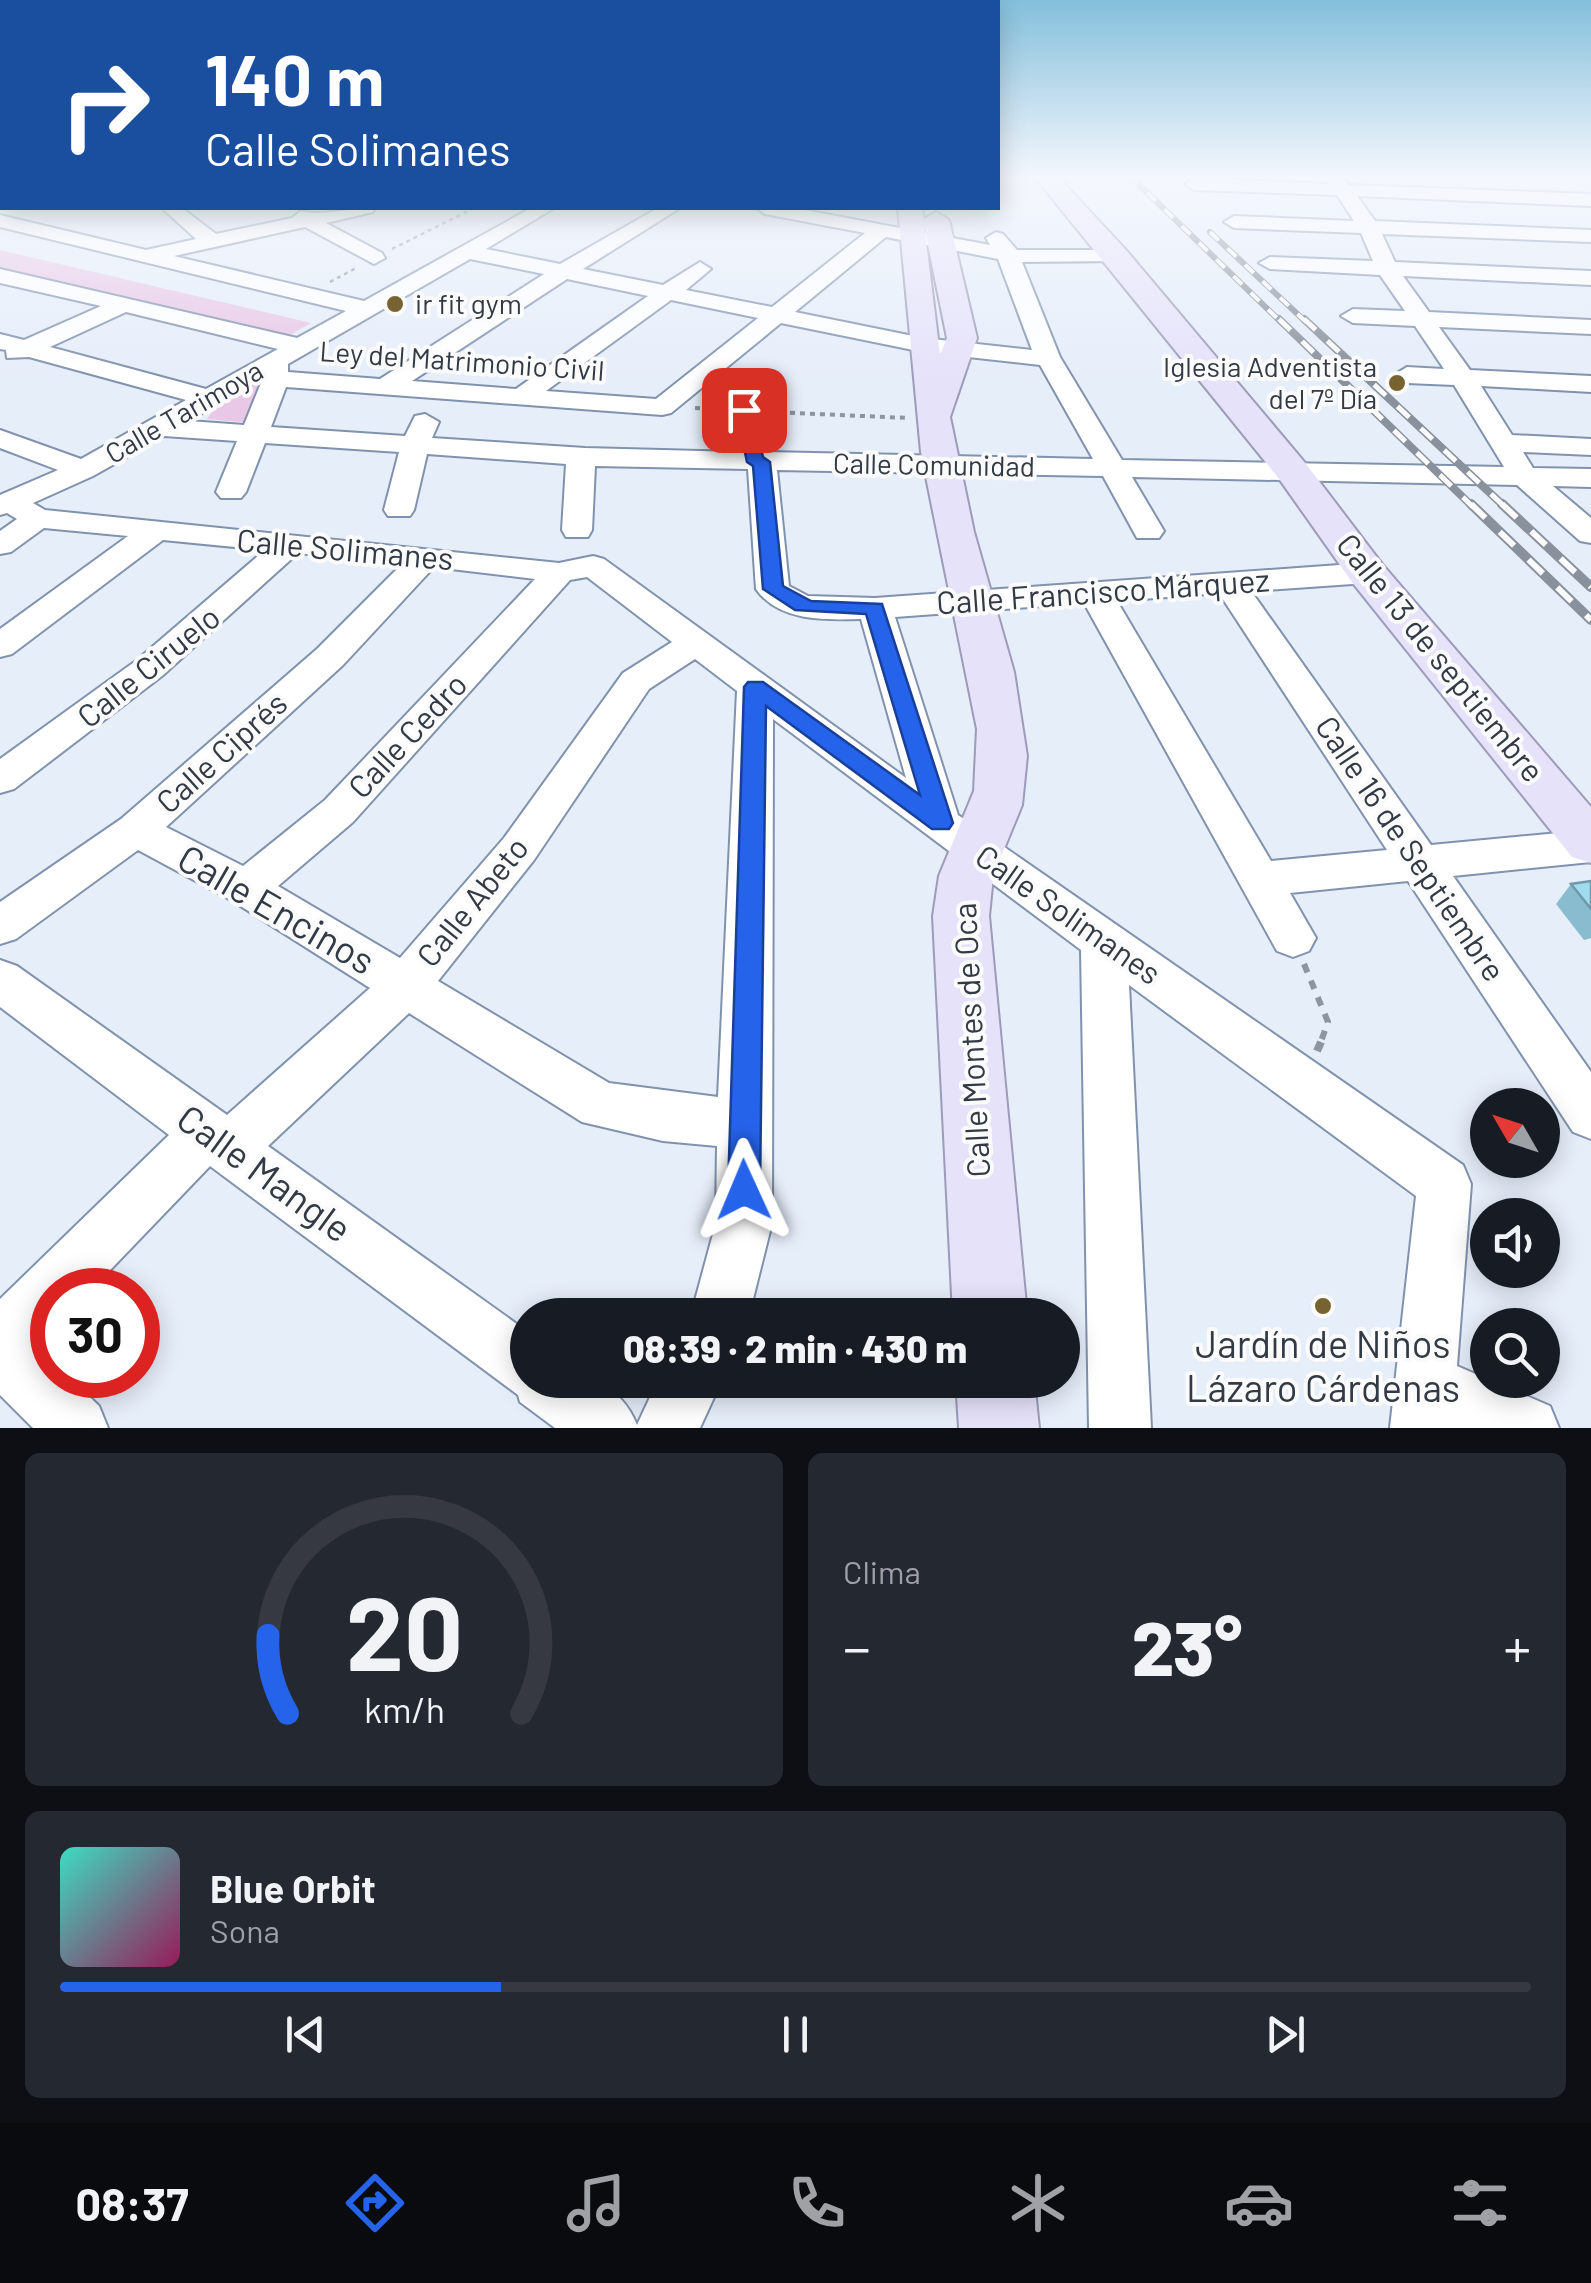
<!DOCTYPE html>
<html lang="es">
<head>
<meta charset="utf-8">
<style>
	:root { --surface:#171b24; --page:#242831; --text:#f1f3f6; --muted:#9ea1a6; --line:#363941; --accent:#2563eb }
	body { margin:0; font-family:Barlow,sans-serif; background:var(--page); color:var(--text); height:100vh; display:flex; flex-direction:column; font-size:38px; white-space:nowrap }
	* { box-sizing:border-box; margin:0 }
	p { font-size:32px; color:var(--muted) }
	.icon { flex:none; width:55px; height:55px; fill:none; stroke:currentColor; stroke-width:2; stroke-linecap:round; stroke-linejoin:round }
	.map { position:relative; height:1428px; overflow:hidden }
	.sheet { display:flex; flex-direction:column; gap:25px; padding:25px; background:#0d0f14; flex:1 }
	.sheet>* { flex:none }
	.guide { position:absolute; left:0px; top:0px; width:1000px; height:210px; box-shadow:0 5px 25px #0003; background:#1a4fa0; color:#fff; overflow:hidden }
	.needle { width:65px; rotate:309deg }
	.fabs { position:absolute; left:1470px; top:1088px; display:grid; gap:20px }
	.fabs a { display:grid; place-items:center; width:90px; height:90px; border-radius:50%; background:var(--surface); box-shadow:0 5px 25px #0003; font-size:50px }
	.speed { position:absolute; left:30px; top:1268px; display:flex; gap:20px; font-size:50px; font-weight:700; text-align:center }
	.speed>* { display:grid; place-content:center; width:130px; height:130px; border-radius:50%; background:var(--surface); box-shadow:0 5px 25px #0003; line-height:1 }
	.speed .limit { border:15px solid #d22; background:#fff; color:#111 }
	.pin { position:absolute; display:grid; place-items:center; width:85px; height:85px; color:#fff; margin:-42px; border-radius:20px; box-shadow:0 5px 15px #0006 }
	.me { position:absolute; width:110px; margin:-55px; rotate:359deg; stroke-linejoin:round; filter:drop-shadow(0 0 8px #0008) }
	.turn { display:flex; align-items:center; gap:35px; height:210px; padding:0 40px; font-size:45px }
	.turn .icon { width:130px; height:130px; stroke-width:2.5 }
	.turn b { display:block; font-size:70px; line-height:85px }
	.big { font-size:75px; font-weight:800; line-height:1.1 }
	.sheet .widget { flex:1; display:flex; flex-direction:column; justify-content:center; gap:15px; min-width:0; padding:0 35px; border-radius:15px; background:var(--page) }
	.sheet .dial { align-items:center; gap:0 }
	.dial svg { height:260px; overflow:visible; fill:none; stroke:var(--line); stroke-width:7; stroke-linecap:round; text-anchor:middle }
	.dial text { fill:var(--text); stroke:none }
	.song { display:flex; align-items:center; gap:30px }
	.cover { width:120px; height:120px; border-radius:15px; background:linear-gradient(135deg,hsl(170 70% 55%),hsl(330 70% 35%)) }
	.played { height:10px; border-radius:5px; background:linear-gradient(90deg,var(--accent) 30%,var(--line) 30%) }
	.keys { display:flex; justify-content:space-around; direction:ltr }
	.heat { display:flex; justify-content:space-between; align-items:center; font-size:55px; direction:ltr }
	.sheet .tiles { flex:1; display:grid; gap:25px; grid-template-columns:1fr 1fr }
	.widget:last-child { grid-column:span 2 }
	.trip { position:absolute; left:510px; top:1298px; width:570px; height:100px; border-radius:50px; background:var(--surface); box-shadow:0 5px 25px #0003; font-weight:800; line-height:100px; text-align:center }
	.menu { display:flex; height:160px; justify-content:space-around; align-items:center; background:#090b0e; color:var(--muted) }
	.menu .icon { width:70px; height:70px }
	.menu .on { color:var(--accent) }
	.menu b { font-size:45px; color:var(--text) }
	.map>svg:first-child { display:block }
</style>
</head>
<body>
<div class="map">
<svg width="1591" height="1428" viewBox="0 0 1591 1428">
	<rect width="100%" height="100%" fill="#e6eefa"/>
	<path fill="#e9c7e6" d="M 0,250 L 311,323 L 276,343 L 0,272 Z
		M 254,381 L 262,388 L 251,423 L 207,419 L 219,402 Z"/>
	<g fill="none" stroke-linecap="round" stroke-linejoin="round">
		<defs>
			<path id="minor" d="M 1324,176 L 1342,176 L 1349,185 L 1591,194 L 1591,206 L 1357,196 L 1375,221 L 1591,230 L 1591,242 L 1382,234 L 1395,262 L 1591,271 L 1591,285 L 1403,276 L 1429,312 L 1591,320 L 1591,334 L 1439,327 L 1470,370 L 1591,376 L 1591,392 L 1481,386 L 1512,435 L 1591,439 L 1591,455 L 1523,452 L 1533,468 L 1591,469 L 1591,487 L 1553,486 L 1591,518 L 1591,543 L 1580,541 L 1517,485 L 1132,477 L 1164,531 L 1159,538 L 1137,538 L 1103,476 L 777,470 L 789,586 L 808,596 L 875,598 L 1367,563 L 1378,566 L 1383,573 L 1378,580 L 1367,583 L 1251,591 L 1431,845 L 1591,830 L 1591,862 L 1453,876 L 1591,1072 L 1591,1139 L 1573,1132 L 1408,881 L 1290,893 L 1316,938 L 1309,951 L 1293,957 L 1277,951 L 1084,603 L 895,617 L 958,815 L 1463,1165 L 1471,1184 L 1457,1366 L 1550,1406 L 1559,1428 L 1390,1428 L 1416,1196 L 1129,985 L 1151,1428 L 1089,1428 L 1081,950 L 773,719 L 772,1223 L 749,1315 L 691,1315 L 716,1223 L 717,1146 L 663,1141 L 582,1122 L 409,1013 L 268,1146 L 528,1332 L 528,1380 C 575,1380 615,1372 637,1425 L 658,1380 L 722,1380 L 700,1428 L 555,1428 L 520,1402 L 518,1395 L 210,1166 L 91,1290 L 52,1290 L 52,1330 L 36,1346 L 52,1361 L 52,1375 L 67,1375 L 99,1406 L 108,1428 L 33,1428 L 0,1395 L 0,1299 L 169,1135 L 0,1007 L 0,960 L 17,966 L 227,1115 L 370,988 L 231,900 L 138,850 L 16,939 L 0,944 L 0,902 L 121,819 L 317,649 L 402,564 L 298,553 L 162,676 L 14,789 L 0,793 L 0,759 L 137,660 L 265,550 L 163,540 L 12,654 L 0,657 L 0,629 L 128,536 L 44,528 L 11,552 L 0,554 L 0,531 L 17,519 L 7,513 L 0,515 L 0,495 L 58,470 L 0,448 L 0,430 L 81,459 L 186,400 L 29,357 L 7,358 L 6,350 L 0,349 L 0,334 L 24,340 L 101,306 L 0,283 L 0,269 L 297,338 L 346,311 L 0,227 L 0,215 L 146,250 L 196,239 L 162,208 L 182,208 L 216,234 L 292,218 L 301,211 C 317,216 355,208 375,208 L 373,212 L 326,223 L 382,253 L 385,258 L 374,264 L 305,227 L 174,256 L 364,301 L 531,208 L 554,208 L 486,249 L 560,264 L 658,208 L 680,208 L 583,269 L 663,285 L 700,262 L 711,269 L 686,290 L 772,307 L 865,233 L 765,214 L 756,208 L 794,208 L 990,245 L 986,238 L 996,232 L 1003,234 L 1017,250 L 1116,250 L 1127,256 L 1124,261 L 1022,262 L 1060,357 L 1122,460 L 1504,467 L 1454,385 L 1407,383 L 1394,375 L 1407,367 L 1444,369 L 1415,326 L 1353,323 L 1341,316 L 1353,309 L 1405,311 L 1380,275 L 1270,269 L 1259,263 L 1270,257 L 1373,261 L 1361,233 L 1234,228 L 1224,222 L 1234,216 L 1354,221 L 1337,195 L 1194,190 L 1185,184 L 1194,178 L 1329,184 ZM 886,237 L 998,259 L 1032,350 L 923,338 L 795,312 ZM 470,259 L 544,274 L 380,379 L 288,372 L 288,364 ZM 567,279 L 648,296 L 516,389 L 412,381 ZM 671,300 L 758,318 L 656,399 L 546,391 ZM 126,312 L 278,349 L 206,389 L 50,347 ZM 781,323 L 923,352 L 1040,365 L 1093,459 L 768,452 L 757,411 L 744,403 L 731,411 L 739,452 L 585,448 L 432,438 L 439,422 L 425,414 L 415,416 L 405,436 L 271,427 L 286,387 L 662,415 L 671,413 ZM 263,378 L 244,425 L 189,421 ZM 164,436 L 237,441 L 216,492 L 221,498 L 241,498 L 246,492 L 265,443 L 399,452 L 384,510 L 388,516 L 410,516 L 414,510 L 427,454 L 566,464 L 562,530 L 566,537 L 588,537 L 592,530 L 595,466 L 748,469 L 756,589 C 779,622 826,620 861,619 L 906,778 L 604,559 L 593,556 L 559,563 L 45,510 L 33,503 L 93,476 ZM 434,567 L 535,579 L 325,800 L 243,866 L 166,827 L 343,665 ZM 587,577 L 672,642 L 623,673 L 504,838 L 400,958 L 278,886 L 353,822 L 570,580 ZM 1219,593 L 1387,850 L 1271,861 L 1117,601 ZM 695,659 L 737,691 L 718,1097 L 609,1083 L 438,981 L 534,860 L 649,689 Z
				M 2,177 L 2,189 L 0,190 L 0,178 Z"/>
			<path id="major" d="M 1034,176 L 1057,176 L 1126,250 L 1306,464 L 1382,564 L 1591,807 L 1591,863 L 1572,857 L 1352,582 L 1280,480 Z
				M 898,208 L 922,208 L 924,219 L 936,212 L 949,220 L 977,338 L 950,417 L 974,532 L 1014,672 L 1027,756 L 1022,805 L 993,876 L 989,916 L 1027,1315 L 953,1315 L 933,916 L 939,876 L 974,791 L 977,729 L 921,452 ZM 924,225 L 947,338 L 940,355 Z
				M 956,1380 L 1034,1380 L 1039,1428 L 959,1428 Z"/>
		</defs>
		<use href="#minor" stroke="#8192ad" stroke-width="4"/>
		<use href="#major" stroke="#9d9bb9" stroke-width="4"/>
		<path stroke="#8d95a1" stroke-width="2.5" stroke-dasharray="4 4" stroke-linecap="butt" d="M 392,249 L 474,208
			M 330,282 L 356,268"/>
		<path stroke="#8d95a1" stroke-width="4" stroke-dasharray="5 5" stroke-linecap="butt" d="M 695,408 L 719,409
			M 770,412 L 909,418"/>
		<path stroke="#8d95a1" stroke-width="6" stroke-dasharray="9 9" stroke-linecap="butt" d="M 1304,964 L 1328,1022 L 1320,1044"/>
		<path stroke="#8d95a1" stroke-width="8" stroke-dasharray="11 11" stroke-linecap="butt" d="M 1317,1051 L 1321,1042"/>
		<use href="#minor" fill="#fff" fill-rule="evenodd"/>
		<use href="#major" fill="#e6e2fa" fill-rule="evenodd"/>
		<defs>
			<path id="rail-far2" d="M 1130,176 L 1281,322
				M 1210,232 L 1306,322"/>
			<path id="rail-far1" d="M 1279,319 L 1473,507
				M 1304,319 L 1505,507"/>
			<path id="rail" d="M 1471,504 L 1591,620
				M 1502,504 L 1591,587"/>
		</defs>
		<use href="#rail-far2" stroke="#89919c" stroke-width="6"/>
		<use href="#rail-far1" stroke="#89919c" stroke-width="8"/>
		<use href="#rail" stroke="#89919c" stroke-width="10"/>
		<use href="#rail-far2" stroke="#fbfbfb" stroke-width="4" stroke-dasharray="12" stroke-linecap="butt"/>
		<use href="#rail-far1" stroke="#fbfbfb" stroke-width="5" stroke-dasharray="16" stroke-linecap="butt"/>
		<use href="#rail" stroke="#fbfbfb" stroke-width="6" stroke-dasharray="20" stroke-linecap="butt"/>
	</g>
	<path fill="#8abcd0" d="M 1591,881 L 1591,938 L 1584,940 L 1556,904 L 1571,884 Z"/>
	<path fill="#a1dbf2" stroke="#7199a9" stroke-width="2.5" d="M 1591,881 L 1591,909 L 1571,884 Z"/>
	<linearGradient id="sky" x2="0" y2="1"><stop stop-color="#84bfdc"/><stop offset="0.47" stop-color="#f4f7fd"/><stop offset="1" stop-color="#f4f7fd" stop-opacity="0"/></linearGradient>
	<rect width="1591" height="376" fill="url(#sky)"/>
	<path fill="#2563eb" stroke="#184099" stroke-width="2.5" d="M 744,406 L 752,410 L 763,457 L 770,462 L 783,586 L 811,601 L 882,604 L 953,823 L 949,829 L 932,829 L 766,706 L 760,1190 L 756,1201 L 744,1206 L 732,1201 L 728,1190 L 744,687 L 748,682 L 763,682 L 920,795 L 866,614 L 795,610 L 763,589 L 753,466 L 747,462 L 736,410 Z"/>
	<g fill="#776231" stroke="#fbfbfb" stroke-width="4">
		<circle cx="395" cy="304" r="10"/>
		<circle cx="1397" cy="383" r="10"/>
		<circle cx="1323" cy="1306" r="10"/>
	</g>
	<g text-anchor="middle" stroke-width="8" stroke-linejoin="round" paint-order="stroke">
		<g font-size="28" fill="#323a45" stroke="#fbfbfb" text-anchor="start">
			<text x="415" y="314">ir fit gym</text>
			<text x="1377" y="377" text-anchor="end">Iglesia Adventista<tspan x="1377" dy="32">del 7º Día</tspan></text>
		</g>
		<g font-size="28" fill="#323a45" stroke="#fbfbfb">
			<text transform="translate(462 361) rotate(4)" y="10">Ley del Matrimonio Civil</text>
			<text transform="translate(184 412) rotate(-30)" y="10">Calle Tarimoya</text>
			<text transform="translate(934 465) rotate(1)" y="10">Calle Comunidad</text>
		</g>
		<g font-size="32" fill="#323a45" stroke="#fbfbfb">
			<text transform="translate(345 550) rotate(5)" y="11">Calle Solimanes</text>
			<text transform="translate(1103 592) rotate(-4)" y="11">Calle Francisco Márquez</text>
			<text transform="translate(1440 658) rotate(51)" y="11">Calle 13 de septiembre</text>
			<text transform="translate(149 667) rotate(-39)" y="11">Calle Ciruelo</text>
			<text transform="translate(408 736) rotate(-47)" y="11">Calle Cedro</text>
			<text transform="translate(222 753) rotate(-42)" y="11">Calle Ciprés</text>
			<text transform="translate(1410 849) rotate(56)" y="11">Calle 16 de Septiembre</text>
			<text transform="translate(473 902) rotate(-51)" y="11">Calle Abeto</text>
			<text transform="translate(1068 915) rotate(35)" y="11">Calle Solimanes</text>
			<text transform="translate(972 1040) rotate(-93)" y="11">Calle Montes de Oca</text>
		</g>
		<g font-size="38" fill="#323a45" stroke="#fbfbfb">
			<text transform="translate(276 910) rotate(30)" y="13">Calle Encinos</text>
			<text transform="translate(264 1174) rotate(36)" y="13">Calle Mangle</text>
		</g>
		<g font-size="38" fill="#323a45" stroke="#fbfbfb">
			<text x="1323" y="1358">Jardín de Niños<tspan x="1323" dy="44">Lázaro Cárdenas</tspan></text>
		</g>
	</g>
</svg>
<div class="fabs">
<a><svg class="needle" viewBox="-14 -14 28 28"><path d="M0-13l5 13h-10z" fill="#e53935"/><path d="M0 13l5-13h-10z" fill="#9ea1a6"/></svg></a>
<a><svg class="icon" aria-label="sound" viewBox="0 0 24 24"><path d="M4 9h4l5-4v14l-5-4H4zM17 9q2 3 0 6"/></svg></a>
<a><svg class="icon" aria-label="search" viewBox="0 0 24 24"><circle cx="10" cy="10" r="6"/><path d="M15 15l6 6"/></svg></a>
</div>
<div class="speed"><div class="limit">30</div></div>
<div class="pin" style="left:744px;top:410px;background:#d93025"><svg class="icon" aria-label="arrive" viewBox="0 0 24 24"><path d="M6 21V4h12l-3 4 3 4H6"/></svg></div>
<svg class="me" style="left:744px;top:1190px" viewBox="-20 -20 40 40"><path d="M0-17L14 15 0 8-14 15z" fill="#2563eb" stroke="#fff" stroke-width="4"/></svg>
<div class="trip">08:39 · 2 min · 430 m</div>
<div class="guide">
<div class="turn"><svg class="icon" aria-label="right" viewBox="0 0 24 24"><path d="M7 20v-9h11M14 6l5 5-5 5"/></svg><div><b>140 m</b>Calle Solimanes</div></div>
</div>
</div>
<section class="sheet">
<div class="tiles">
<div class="widget dial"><svg viewBox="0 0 100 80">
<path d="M14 69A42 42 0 1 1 86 69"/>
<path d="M14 69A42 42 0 0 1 8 45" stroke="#2563eb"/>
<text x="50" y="56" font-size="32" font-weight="700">20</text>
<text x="50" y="72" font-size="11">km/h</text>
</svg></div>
<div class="widget"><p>Clima</p>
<div class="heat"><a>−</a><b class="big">23°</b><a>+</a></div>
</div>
<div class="widget">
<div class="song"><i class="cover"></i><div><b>Blue Orbit</b><p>Sona</p></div></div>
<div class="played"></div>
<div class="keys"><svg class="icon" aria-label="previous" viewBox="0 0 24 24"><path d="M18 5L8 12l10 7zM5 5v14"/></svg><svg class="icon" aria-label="pause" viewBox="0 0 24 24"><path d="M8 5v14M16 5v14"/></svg><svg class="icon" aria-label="next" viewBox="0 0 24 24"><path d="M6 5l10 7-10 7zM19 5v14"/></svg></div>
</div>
</div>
</section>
<nav class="menu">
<b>08:37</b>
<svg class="icon on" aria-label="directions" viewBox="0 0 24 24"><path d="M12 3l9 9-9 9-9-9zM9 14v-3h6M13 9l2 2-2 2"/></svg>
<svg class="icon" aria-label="music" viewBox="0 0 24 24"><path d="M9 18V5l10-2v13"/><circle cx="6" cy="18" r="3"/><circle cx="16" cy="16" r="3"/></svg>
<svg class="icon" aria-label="phone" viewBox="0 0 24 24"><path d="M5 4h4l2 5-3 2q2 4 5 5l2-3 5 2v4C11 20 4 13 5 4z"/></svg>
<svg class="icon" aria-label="climate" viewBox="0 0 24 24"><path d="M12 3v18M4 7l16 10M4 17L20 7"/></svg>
<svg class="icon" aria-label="car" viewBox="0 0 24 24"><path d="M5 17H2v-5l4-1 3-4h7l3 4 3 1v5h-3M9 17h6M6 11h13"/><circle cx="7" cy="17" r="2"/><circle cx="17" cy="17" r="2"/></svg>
<svg class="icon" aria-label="filters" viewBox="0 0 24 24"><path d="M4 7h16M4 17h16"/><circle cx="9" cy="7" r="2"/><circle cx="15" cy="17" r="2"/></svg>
</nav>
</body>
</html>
